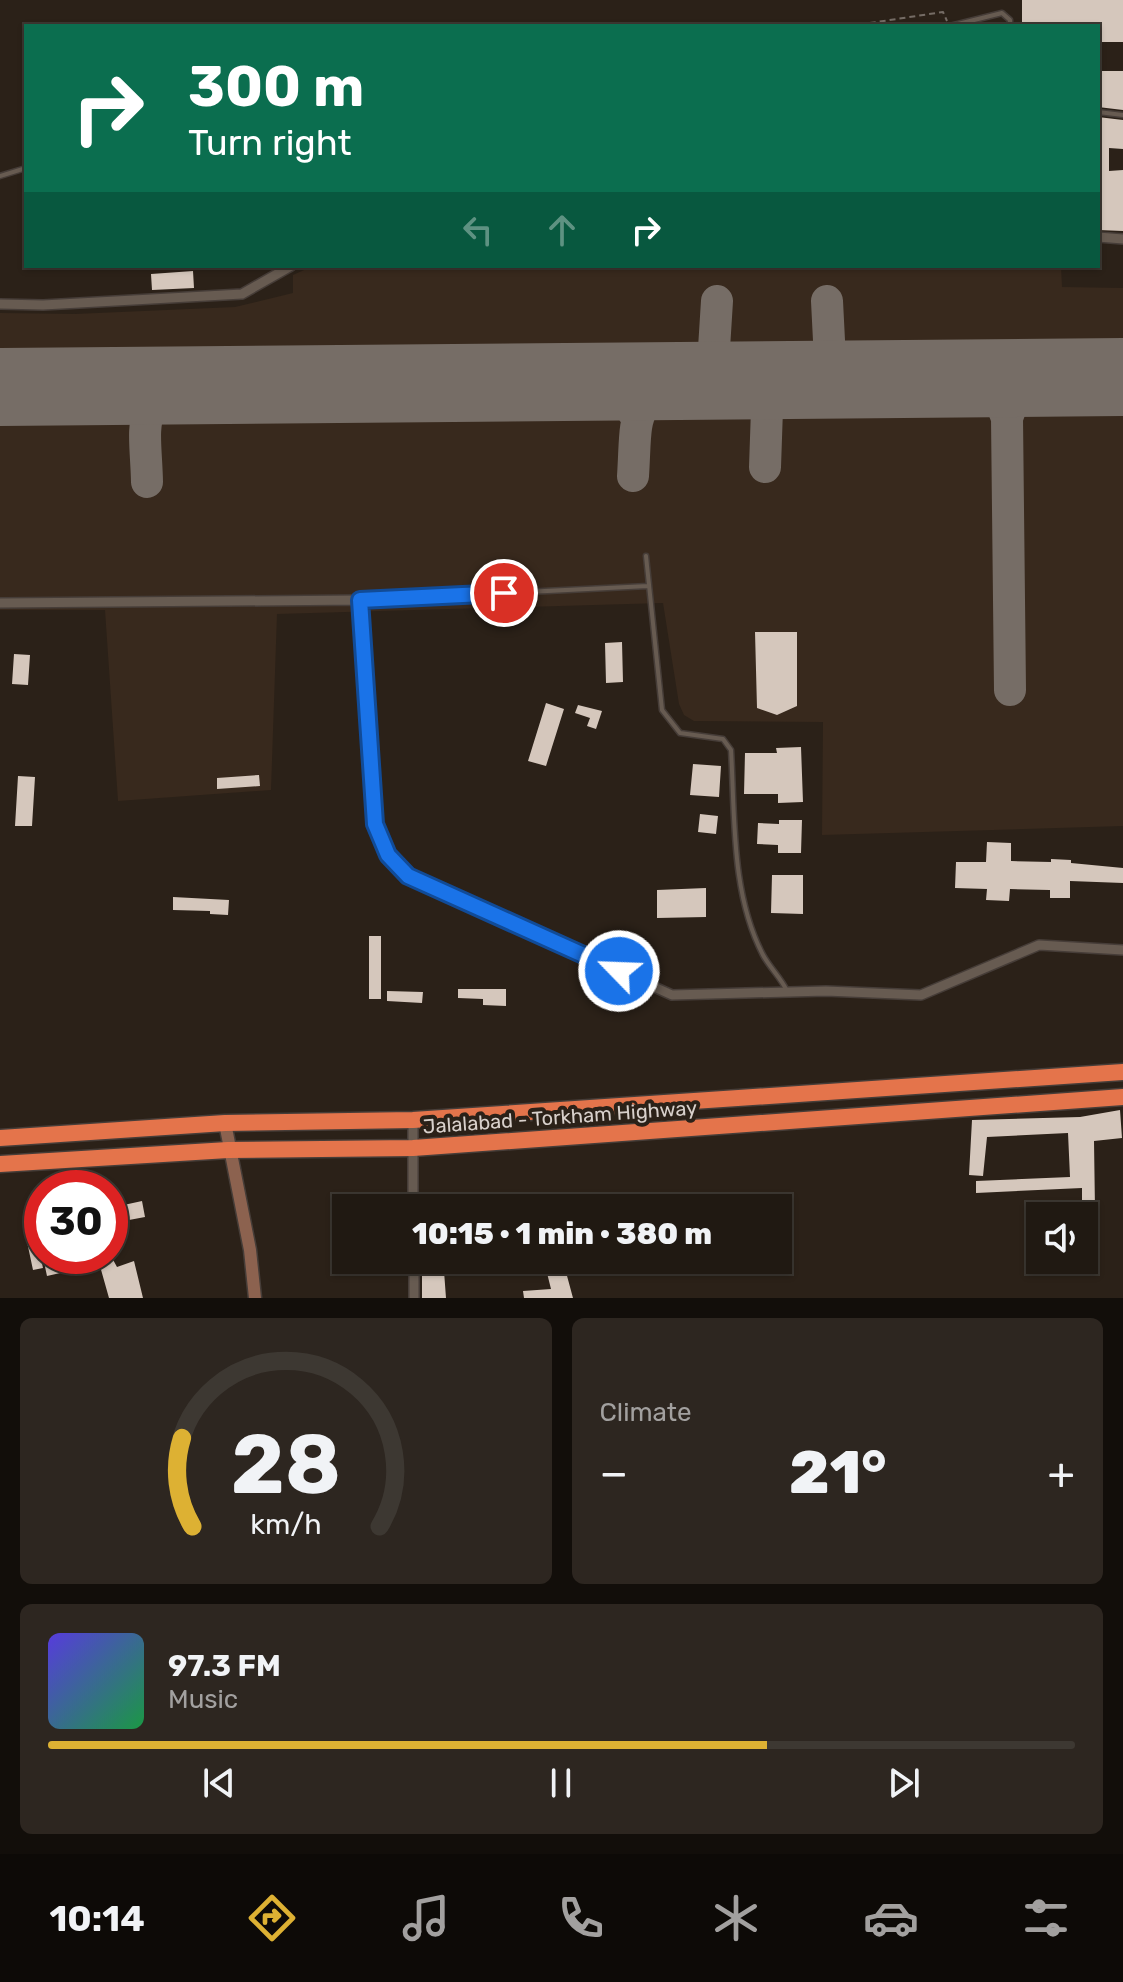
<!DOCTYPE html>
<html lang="en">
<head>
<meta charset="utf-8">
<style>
	:root { --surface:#201912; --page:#2d2620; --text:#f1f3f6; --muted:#a2a09f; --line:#3d3832; --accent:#ddb133 }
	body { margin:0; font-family:Rubik,sans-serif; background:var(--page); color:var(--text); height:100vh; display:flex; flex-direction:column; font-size:30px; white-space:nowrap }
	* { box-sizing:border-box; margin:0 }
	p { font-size:26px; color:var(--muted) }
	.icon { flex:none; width:44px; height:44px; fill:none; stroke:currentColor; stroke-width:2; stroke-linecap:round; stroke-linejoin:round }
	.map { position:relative; height:1298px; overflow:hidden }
	.sheet { display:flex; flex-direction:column; gap:20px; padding:20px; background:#120e0a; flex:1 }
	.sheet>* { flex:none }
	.hud { position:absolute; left:24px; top:24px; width:1076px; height:244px; border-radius:0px; box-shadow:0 2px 6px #0004,0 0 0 2px var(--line); background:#0b6e4f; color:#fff; overflow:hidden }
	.buttons { position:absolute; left:1026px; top:1202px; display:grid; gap:16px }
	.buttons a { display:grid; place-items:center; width:72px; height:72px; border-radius:0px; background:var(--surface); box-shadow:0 2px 6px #0004,0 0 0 2px var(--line); font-size:40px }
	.speed { position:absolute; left:24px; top:1170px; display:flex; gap:16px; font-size:40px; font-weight:700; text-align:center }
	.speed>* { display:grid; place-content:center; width:104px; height:104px; border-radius:50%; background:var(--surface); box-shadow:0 2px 6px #0004,0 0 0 2px var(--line); line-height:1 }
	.speed .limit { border:12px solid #d22; background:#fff; color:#111 }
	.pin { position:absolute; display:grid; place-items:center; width:68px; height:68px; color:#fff; margin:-34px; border:4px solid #fff; border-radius:50%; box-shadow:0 2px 8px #0007 }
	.me { position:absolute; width:88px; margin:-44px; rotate:294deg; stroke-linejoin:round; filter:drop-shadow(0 0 6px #0008) }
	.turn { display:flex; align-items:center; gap:28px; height:168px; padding:0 32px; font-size:36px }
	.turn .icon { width:104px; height:104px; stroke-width:2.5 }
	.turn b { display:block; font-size:56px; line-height:68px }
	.lanes { display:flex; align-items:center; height:76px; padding:0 32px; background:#0003; justify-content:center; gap:40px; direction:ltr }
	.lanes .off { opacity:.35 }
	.big { font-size:60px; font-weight:800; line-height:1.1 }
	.sheet .card { flex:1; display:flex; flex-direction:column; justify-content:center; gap:12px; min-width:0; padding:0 28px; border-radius:12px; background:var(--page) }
	.sheet .dial { align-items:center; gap:0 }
	.dial svg { height:208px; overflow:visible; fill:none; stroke:var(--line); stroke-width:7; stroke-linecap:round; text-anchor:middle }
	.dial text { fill:var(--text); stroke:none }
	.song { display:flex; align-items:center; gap:24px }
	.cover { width:96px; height:96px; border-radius:12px; background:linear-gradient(135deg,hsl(250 70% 55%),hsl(140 70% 35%)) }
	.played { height:8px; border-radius:4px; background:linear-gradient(90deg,var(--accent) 70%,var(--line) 70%) }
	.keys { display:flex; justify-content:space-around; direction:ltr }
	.heat { display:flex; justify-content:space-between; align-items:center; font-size:44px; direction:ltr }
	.sheet .tiles { flex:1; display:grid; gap:20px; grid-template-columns:1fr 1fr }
	.card:last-child { grid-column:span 2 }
	.trip { position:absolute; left:332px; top:1194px; width:460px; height:80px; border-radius:0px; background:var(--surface); box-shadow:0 2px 6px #0004,0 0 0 2px var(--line); font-weight:800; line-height:80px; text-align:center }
	.tab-bar { display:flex; height:128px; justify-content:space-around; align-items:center; background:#0d0a07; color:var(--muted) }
	.tab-bar .icon { width:56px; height:56px }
	.tab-bar .current { color:var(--accent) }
	.tab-bar b { font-size:36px; color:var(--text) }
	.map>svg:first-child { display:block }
</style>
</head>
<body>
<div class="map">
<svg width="1123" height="1298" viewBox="0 0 1123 1298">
	<rect width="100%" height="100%" fill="#2b2118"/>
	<path fill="#38291d" d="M 313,266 L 1061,266 L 1062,287 L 1123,288 L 1123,826 L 822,835 L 823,722 L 694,721 L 684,715 L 679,704 L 663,603 L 277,614 L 271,790 L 118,801 L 105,610 L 0,610 L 0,313 L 75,314 L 235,307 L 293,293 L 293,275 Z"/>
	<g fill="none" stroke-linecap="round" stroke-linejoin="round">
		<path stroke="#766d66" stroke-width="32" d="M 827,301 L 831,380
			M 953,379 C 981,383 998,390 1007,418
			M 712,380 L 717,301
			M 572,382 C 605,387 619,387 637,418
			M 79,387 C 112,390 132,386 146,420
			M 765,467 L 768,380
			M 633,476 C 637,416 628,398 694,380
			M 147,482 C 146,428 132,396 196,385
			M 1010,690 L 1007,418 C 1014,395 1028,386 1050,378"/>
		<path stroke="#766d66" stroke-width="78" d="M 0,387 L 1123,377"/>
	</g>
	<path fill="#d5c7bc" d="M 1022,0 L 1123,0 L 1123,42 L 1098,42 L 1098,26 L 1022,26 Z
		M 1098,71 L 1123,71 L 1123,110 L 1098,107 Z
		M 1098,117 L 1123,120 L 1123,149 L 1109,148 L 1109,171 L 1123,170 L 1123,231 L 1098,230 Z
		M 193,271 L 194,288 L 152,290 L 151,274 Z
		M 755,632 L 797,632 L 797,706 L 777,715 L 757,708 Z
		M 622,642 L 623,682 L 606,683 L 605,643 Z
		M 14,654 L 30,655 L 28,685 L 12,684 Z
		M 546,703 L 564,709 L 546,766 L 528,761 Z
		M 578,705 L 602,711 L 596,729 L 587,726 L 590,718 L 575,713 Z
		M 801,747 L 803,802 L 778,803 L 778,794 L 744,794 L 745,753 L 777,753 L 776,748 Z
		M 693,764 L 721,766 L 719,797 L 690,795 Z
		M 259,775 L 260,786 L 217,789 L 217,778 Z
		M 18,776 L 35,777 L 32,826 L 15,826 Z
		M 700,814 L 718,816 L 716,834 L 698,832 Z
		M 779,820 L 802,820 L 801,853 L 778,853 L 778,845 L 757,844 L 758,823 L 779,824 Z
		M 987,842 L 1011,843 L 1011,861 L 1051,862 L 1051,859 L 1071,860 L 1071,863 L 1123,868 L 1123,883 L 1070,881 L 1070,898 L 1050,898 L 1050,890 L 1010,889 L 1009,901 L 986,900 L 987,889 L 955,888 L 956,862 L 986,862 Z
		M 772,875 L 803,875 L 803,914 L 771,913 Z
		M 706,888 L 706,917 L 657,918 L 657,890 Z
		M 173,897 L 229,900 L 228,915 L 210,914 L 210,911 L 173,910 Z
		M 369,936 L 381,936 L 381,999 L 369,999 Z
		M 458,989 L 506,989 L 506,1006 L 483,1005 L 483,999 L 458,998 Z
		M 387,991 L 423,992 L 422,1003 L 387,1001 Z
		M 1120,1110 L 1122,1138 L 1094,1141 L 1095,1210 L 1082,1210 L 1082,1188 L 976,1193 L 976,1181 L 1070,1177 L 1068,1133 L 987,1137 L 983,1176 L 969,1175 L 972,1120 L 1080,1117 Z
		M 142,1201 L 145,1217 L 113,1223 L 110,1208 Z
		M 36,1235 L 43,1268 L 33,1270 L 26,1237 Z
		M 71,1256 L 111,1256 L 117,1267 L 134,1261 L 143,1298 L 109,1298 L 98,1259 L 78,1265 L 78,1269 L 47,1276 L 44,1262 Z
		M 563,1261 L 573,1298 L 524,1298 L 523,1291 L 551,1289 L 545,1265 Z
		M 444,1271 L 446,1298 L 422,1298 L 422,1273 Z"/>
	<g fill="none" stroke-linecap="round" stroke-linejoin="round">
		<defs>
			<path id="lane" d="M 950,26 L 1002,13 L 1010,20 L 1010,26
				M 1098,112 L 1123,115
				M 0,176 L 26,168
				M 646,556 L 662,710 L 680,733 L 723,739 L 731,750 C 735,817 731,894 763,955 C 770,968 781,978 787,991
				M 363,600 L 648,586"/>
			<path id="street" d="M 1098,237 L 1123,239
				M 0,304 L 43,305 L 242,294 L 291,266
				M 0,603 L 360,600 L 375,824 L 388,855 L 408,876 L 672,995 L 826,991 L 921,995 L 1039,945 L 1123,950
				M 413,1120 L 413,1208
				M 414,1260 L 414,1298"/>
			<path id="secondary" d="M 225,1123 L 250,1250 L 255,1298"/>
			<path id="highway" d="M 0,1138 L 225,1123 L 413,1120 L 1123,1072
				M 0,1164 L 228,1150 L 413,1148 L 1123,1097"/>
		</defs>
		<use href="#lane" stroke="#463d38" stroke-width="7"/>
		<use href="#street" stroke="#463d38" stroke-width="12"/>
		<use href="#secondary" stroke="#463d38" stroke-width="15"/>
		<use href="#highway" stroke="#463d38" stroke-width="19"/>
		<path stroke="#756c65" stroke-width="2" stroke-dasharray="6 4" stroke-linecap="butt" d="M 850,26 L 943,12 L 947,21"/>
		<use href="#lane" stroke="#675b51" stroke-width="4"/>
		<use href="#street" stroke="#675b51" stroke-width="9"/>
		<use href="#secondary" stroke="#8c624f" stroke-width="12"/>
		<use href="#highway" stroke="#e4744b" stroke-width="16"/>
	</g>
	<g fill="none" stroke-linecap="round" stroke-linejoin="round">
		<defs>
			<path id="route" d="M 504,593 L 360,600 L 375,824 L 388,855 L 408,876 L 619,971"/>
		</defs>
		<use href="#route" stroke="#114b97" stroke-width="20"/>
		<use href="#route" stroke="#1a73e8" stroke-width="14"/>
	</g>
	<g text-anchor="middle" stroke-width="8" stroke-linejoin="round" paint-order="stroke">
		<g font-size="20" fill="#d8d0cb" stroke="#2b2118">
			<text transform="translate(560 1117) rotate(-4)" y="7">Jalalabad - Torkham Highway</text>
		</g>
	</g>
</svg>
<div class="buttons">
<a><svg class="icon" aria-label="sound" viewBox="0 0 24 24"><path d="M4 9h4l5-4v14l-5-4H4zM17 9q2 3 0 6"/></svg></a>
</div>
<div class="speed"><div class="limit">30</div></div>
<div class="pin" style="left:504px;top:593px;background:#d93025"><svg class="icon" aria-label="arrive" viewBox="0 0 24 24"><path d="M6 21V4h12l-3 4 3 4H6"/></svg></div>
<svg class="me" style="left:619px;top:971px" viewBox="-20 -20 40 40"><circle r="17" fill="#1a73e8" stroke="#fff" stroke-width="3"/><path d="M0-11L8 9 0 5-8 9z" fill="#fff"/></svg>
<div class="trip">10:15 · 1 min · 380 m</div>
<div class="hud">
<div class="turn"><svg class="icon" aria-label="right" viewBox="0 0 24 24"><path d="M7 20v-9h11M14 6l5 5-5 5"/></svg><div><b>300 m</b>Turn right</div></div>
<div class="lanes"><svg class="icon off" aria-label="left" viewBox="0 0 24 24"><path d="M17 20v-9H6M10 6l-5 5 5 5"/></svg><svg class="icon off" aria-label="ahead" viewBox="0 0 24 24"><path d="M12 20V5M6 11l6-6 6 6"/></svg><svg class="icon" aria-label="right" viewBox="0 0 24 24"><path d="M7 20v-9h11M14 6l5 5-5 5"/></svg></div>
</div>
</div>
<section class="sheet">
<div class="tiles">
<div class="card dial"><svg viewBox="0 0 100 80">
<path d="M14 69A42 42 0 1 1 86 69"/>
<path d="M14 69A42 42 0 0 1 10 35" stroke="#ddb133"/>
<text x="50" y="56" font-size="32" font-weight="700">28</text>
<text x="50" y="72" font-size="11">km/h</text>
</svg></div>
<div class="card"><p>Climate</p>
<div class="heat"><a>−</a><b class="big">21°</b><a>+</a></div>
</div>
<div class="card">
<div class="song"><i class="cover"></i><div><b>97.3 FM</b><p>Music</p></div></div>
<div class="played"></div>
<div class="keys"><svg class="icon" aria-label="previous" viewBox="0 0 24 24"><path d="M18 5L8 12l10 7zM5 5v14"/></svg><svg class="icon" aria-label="pause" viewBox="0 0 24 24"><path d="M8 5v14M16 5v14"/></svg><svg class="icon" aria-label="next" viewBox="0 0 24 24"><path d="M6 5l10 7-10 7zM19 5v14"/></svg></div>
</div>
</div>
</section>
<nav class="tab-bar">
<b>10:14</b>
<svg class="icon current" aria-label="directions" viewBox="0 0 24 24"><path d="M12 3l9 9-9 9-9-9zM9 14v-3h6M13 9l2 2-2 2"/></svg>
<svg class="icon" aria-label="music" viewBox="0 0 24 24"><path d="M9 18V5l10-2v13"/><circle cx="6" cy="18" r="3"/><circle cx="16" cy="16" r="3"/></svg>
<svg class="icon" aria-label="phone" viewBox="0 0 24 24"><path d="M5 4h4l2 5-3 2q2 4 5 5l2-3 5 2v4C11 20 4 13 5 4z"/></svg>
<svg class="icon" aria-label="climate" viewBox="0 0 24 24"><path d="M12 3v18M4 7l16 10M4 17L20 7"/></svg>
<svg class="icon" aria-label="car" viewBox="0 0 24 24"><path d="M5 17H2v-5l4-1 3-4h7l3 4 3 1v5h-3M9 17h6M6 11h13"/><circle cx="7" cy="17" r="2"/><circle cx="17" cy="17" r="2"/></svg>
<svg class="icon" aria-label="filters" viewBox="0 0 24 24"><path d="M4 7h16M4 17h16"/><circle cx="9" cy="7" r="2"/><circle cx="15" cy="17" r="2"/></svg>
</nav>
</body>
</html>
